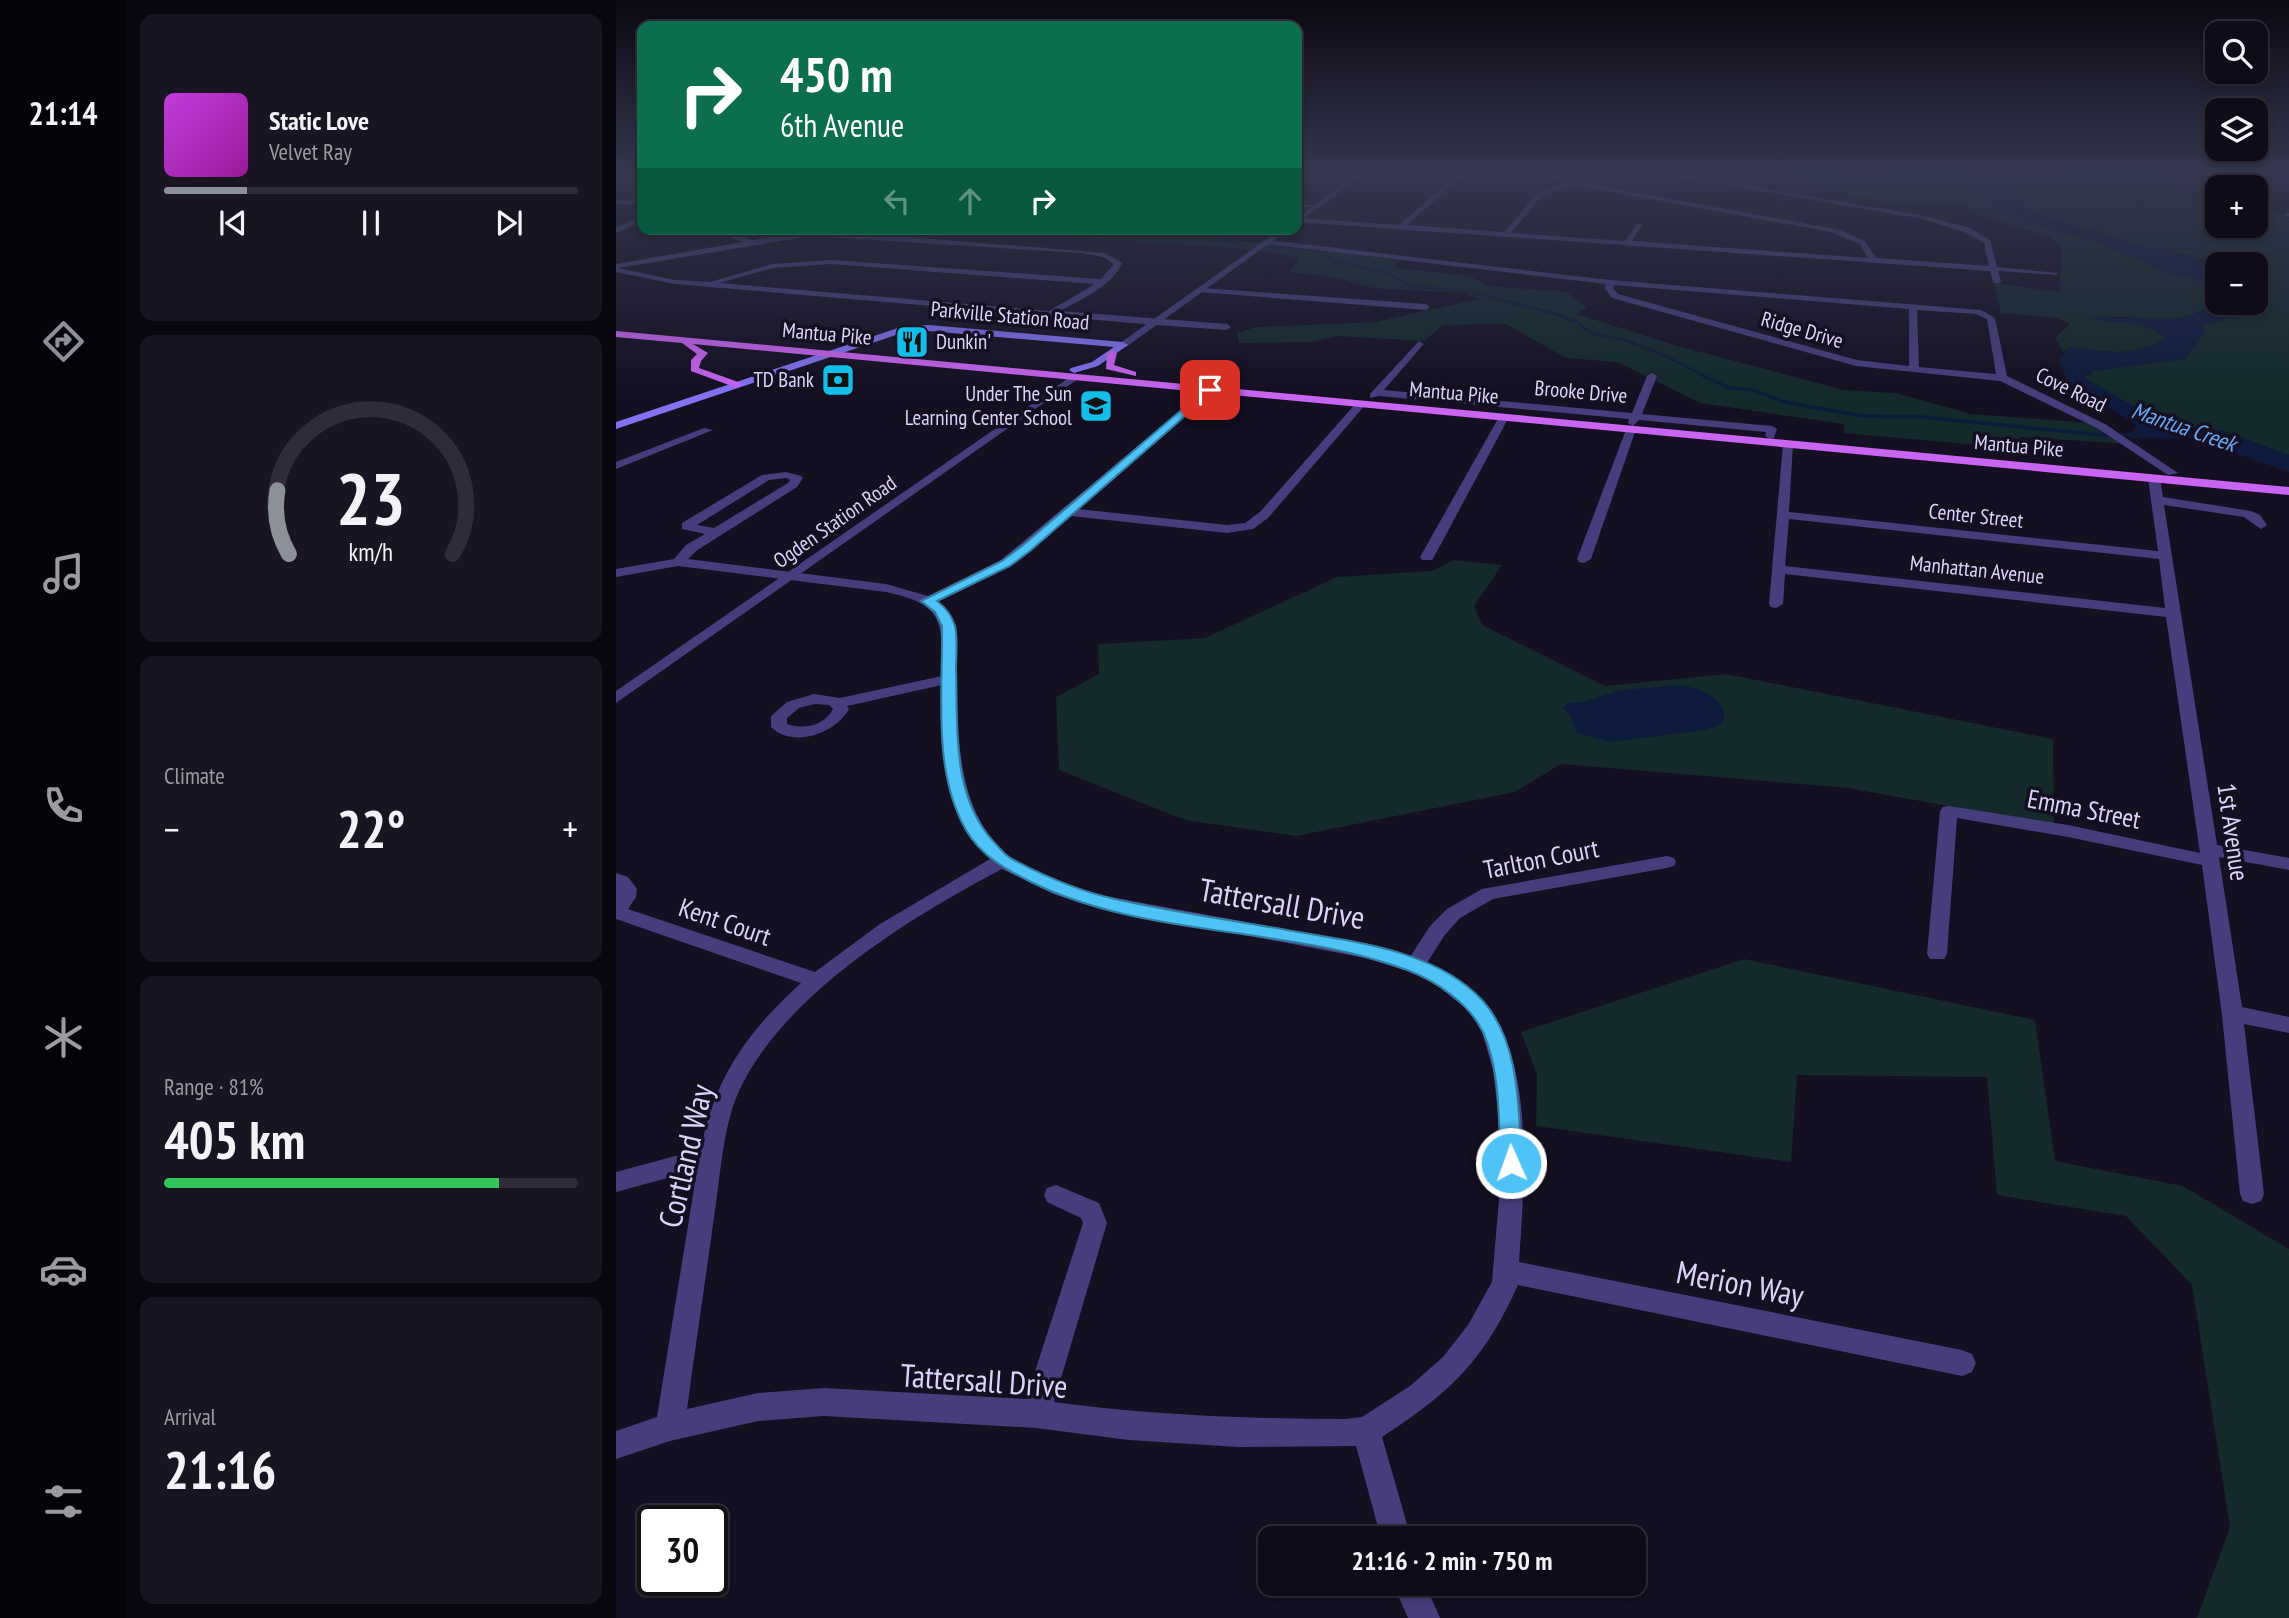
<!DOCTYPE html>
<html lang="en">
<head>
<meta charset="utf-8">
<style>
	:root { --surface:#0f0b19; --page:#181422; --text:#f1f3f6; --muted:#9b9ba2; --line:#2f2b38; --accent:#8c9099 }
	body { margin:0; font-family:"PT Sans Narrow",sans-serif; background:var(--page); color:var(--text); height:100vh; display:flex; flex-direction:column; font-size:26px; white-space:nowrap }
	* { box-sizing:border-box; margin:0 }
	p { font-size:23px; color:var(--muted) }
	.icon { flex:none; width:38px; height:38px; fill:none; stroke:currentColor; stroke-width:2; stroke-linecap:round; stroke-linejoin:round }
	.map { position:relative; flex:1; overflow:hidden }
	.side { display:flex; flex-direction:column; gap:14px; padding:14px; background:#08060e; width:490px }
	.side>* { flex:none }
	.banner { position:absolute; left:21px; top:21px; width:665px; height:214px; border-radius:14px; box-shadow:0 4px 10px #0003,0 0 0 2px var(--line); background:#0b6e4f; color:#fff; overflow:hidden }
	.tools { position:absolute; left:1589px; top:21px; display:grid; gap:14px }
	.tools a { display:grid; place-items:center; width:63px; height:63px; border-radius:14px; background:var(--surface); box-shadow:0 4px 10px #0003,0 0 0 2px var(--line); font-size:35px }
	.speed { position:absolute; left:21px; top:1505px; display:flex; gap:14px; font-size:35px; font-weight:700; text-align:center }
	.speed>* { display:grid; place-content:center; width:91px; height:91px; border-radius:50%; background:var(--surface); box-shadow:0 4px 10px #0003,0 0 0 2px var(--line); line-height:1 }
	.speed .limit { border:4px solid #111; border-radius:10px; background:#fff; color:#111 }
	.pin { position:absolute; display:grid; place-items:center; width:60px; height:60px; color:#fff; margin:-30px; border-radius:14px; box-shadow:0 4px 10px #0006 }
	.me { position:absolute; width:77px; margin:-38px; rotate:358deg; stroke-linejoin:round; filter:drop-shadow(0 0 5px #0008) }
	.turn { display:flex; align-items:center; gap:24px; height:147px; padding:0 28px; font-size:32px }
	.turn .icon { width:91px; height:91px; stroke-width:2.5 }
	.turn b { display:block; font-size:49px; line-height:60px }
	.lanes { display:flex; align-items:center; height:66px; padding:0 28px; background:#0003; justify-content:center; gap:35px; direction:ltr }
	.lanes .off { opacity:.35 }
	.big { font-size:52px; font-weight:700; line-height:1.1 }
	.side .widget { flex:1; display:flex; flex-direction:column; justify-content:center; gap:10px; min-width:0; padding:0 24px; border-radius:14px; background:var(--page) }
	.side .dial { align-items:center; gap:0 }
	.dial svg { height:182px; overflow:visible; fill:none; stroke:var(--line); stroke-width:7; stroke-linecap:round; text-anchor:middle }
	.dial text { fill:var(--text); stroke:none }
	.song { display:flex; align-items:center; gap:21px }
	.cover { width:84px; height:84px; border-radius:10px; background:linear-gradient(135deg,hsl(290 70% 55%),hsl(300 70% 35%)) }
	.played { height:7px; border-radius:4px; background:linear-gradient(90deg,var(--accent) 20%,var(--line) 20%) }
	.keys { display:flex; justify-content:space-around; direction:ltr }
	.heat { display:flex; justify-content:space-between; align-items:center; font-size:38px; direction:ltr }
	.charge { height:10px; border-radius:5px; background:linear-gradient(90deg,#34c759 81%,var(--line) 0) }
	.trip { position:absolute; left:642px; top:1526px; width:388px; height:70px; border-radius:14px; background:var(--surface); box-shadow:0 4px 10px #0003,0 0 0 2px var(--line); font-weight:700; line-height:70px; text-align:center }
	main { display:flex; flex:1; min-height:0 }
	.tab-bar { display:flex; flex-direction:column; width:126px; justify-content:space-around; align-items:center; background:#06040a; color:var(--muted) }
	.tab-bar .icon { width:49px; height:49px }
	.tab-bar .on { color:var(--accent) }
	.tab-bar b { font-size:32px; color:var(--text) }
	.map>svg:first-child { display:block }
</style>
</head>
<body>
<main>
<nav class="tab-bar">
<b>21:14</b>
<svg class="icon on" aria-label="directions" viewBox="0 0 24 24"><path d="M12 3l9 9-9 9-9-9zM9 14v-3h6M13 9l2 2-2 2"/></svg>
<svg class="icon" aria-label="music" viewBox="0 0 24 24"><path d="M9 18V5l10-2v13"/><circle cx="6" cy="18" r="3"/><circle cx="16" cy="16" r="3"/></svg>
<svg class="icon" aria-label="phone" viewBox="0 0 24 24"><path d="M5 4h4l2 5-3 2q2 4 5 5l2-3 5 2v4C11 20 4 13 5 4z"/></svg>
<svg class="icon" aria-label="climate" viewBox="0 0 24 24"><path d="M12 3v18M4 7l16 10M4 17L20 7"/></svg>
<svg class="icon" aria-label="car" viewBox="0 0 24 24"><path d="M5 17H2v-5l4-1 3-4h7l3 4 3 1v5h-3M9 17h6M6 11h13"/><circle cx="7" cy="17" r="2"/><circle cx="17" cy="17" r="2"/></svg>
<svg class="icon" aria-label="filters" viewBox="0 0 24 24"><path d="M4 7h16M4 17h16"/><circle cx="9" cy="7" r="2"/><circle cx="15" cy="17" r="2"/></svg>
</nav>
<section class="side">
<div class="widget">
<div class="song"><i class="cover"></i><div><b>Static Love</b><p>Velvet Ray</p></div></div>
<div class="played"></div>
<div class="keys"><svg class="icon" aria-label="previous" viewBox="0 0 24 24"><path d="M18 5L8 12l10 7zM5 5v14"/></svg><svg class="icon" aria-label="pause" viewBox="0 0 24 24"><path d="M8 5v14M16 5v14"/></svg><svg class="icon" aria-label="next" viewBox="0 0 24 24"><path d="M6 5l10 7-10 7zM19 5v14"/></svg></div>
</div>
<div class="widget dial"><svg viewBox="0 0 100 80">
<path d="M14 69A42 42 0 1 1 86 69"/>
<path d="M14 69A42 42 0 0 1 9 41" stroke="#8c9099"/>
<text x="50" y="56" font-size="32" font-weight="700">23</text>
<text x="50" y="72" font-size="11">km/h</text>
</svg></div>
<div class="widget"><p>Climate</p>
<div class="heat"><a>−</a><b class="big">22°</b><a>+</a></div>
</div>
<div class="widget"><p>Range · 81%</p><b class="big">405 km</b><div class="charge"></div></div>
<div class="widget"><p>Arrival</p><b class="big">21:16</b></div>
</section>
<div class="map">
<svg width="1673" height="1618" viewBox="0 0 1673 1618">
	<rect width="100%" height="100%" fill="#140f21"/>
	<path fill="#13292b" d="M 1151,170 L 1204,170 L 1231,177 L 1263,178 L 1261,170 L 1373,170 L 1360,173 L 1435,230 L 1481,242 L 1546,271 L 1601,285 L 1601,303 L 1606,303 C 1589,309 1572,318 1554,319 C 1529,320 1502,314 1478,319 L 1534,324 L 1550,338 C 1520,358 1488,352 1454,347 L 1447,352 L 1439,338 L 1454,324 L 1442,318 L 1385,313 L 1378,283 L 1443,292 L 1446,247 L 1434,237 L 1361,214 L 1346,205 L 1323,206 L 1294,201 L 1286,205 L 1232,194 L 1200,181 Z
		M 1460,170 L 1543,170 L 1544,174 L 1577,200 L 1601,201 L 1601,226 L 1640,226 L 1640,204 L 1673,218 L 1673,455 L 1605,430 L 1569,428 L 1543,421 L 1466,377 L 1474,375 L 1477,371 L 1570,358 L 1586,325 C 1612,318 1637,317 1649,291 L 1640,285 L 1640,264 L 1608,264 L 1558,252 L 1530,248 L 1416,212 L 1398,198 L 1396,192 L 1420,178 Z
		M 340,229 L 600,229 L 593,235 L 612,240 L 784,260 L 777,268 L 853,276 L 874,286 L 951,292 L 971,307 L 961,314 L 1058,345 L 1228,390 L 1280,393 L 1355,414 L 1476,423 L 1513,444 L 1404,437 L 1406,449 L 1228,433 L 1228,424 L 1084,403 L 1001,362 L 950,358 L 890,324 L 827,325 L 808,341 L 723,336 L 695,342 L 623,343 L 621,333 L 640,327 L 760,322 L 862,299 L 848,293 L 757,288 L 713,276 L 673,272 L 683,261 L 680,257 L 630,249 Z
		M 838,560 L 886,565 L 858,606 L 866,625 L 989,686 L 1110,674 L 1437,739 L 1438,825 L 1232,788 L 945,764 L 899,792 L 680,836 L 569,820 L 443,770 L 440,697 L 483,674 L 482,644 L 589,638 L 721,577 L 816,571 Z
		M 1128,959 L 1419,1020 L 1439,1161 L 1567,1186 L 1673,1249 L 1673,1618 L 1581,1618 L 1614,1527 L 1576,1285 L 1510,1216 L 1381,1195 L 1371,1077 L 1181,1075 L 1175,1162 L 920,1126 L 921,1075 L 905,1032 Z"/>
	<path fill="#0e1a3c" d="M 1373,170 L 1460,170 L 1420,178 L 1396,192 C 1405,225 1572,255 1608,264 L 1601,264 L 1601,285 L 1546,271 L 1481,242 L 1407,221 L 1386,210 L 1348,182 L 1360,173 Z
		M 1640,285 L 1649,291 C 1648,316 1605,320 1586,325 L 1588,333 L 1570,359 L 1477,371 L 1467,377 L 1543,421 L 1569,428 L 1604,430 L 1673,455 L 1673,472 L 1574,438 L 1514,438 L 1520,425 L 1451,381 L 1443,360 L 1454,347 C 1487,352 1520,358 1549,338 C 1523,313 1502,330 1475,317 L 1556,319 L 1572,316 L 1606,303 L 1640,303 Z
		M 1063,685 C 1083,688 1102,694 1109,715 L 1106,724 L 1090,730 L 993,742 L 960,732 L 956,718 L 947,708 L 952,703 L 967,702 L 1005,690 Z"/>
	<g fill="none" stroke-linecap="round" stroke-linejoin="round">
		<path stroke="#0e1a3c" stroke-width="2" d="M 556,229 C 566,237 581,234 593,236 C 605,238 617,244 630,246 C 657,250 698,241 719,262
			M 1481,238 L 1489,223 L 1528,205
			M 1525,249 L 1581,249"/>
		<path stroke="#0e1a3c" stroke-width="2.5" d="M 717,260 L 773,274 L 794,286 L 854,292 L 936,313 L 959,321 L 977,334 L 1009,340 L 1048,355 L 1090,377"/>
		<path stroke="#0e1a3c" stroke-width="3.5" d="M 1087,376 L 1114,388 L 1138,390 L 1168,402 L 1247,416 L 1306,417 L 1485,435 L 1521,435"/>
		<path fill="#463e7c" fill-rule="evenodd" d="M 846,170 L 853,170 L 791,225 L 888,232 L 921,194 L 951,183 L 911,170 L 920,170 L 958,181 L 1224,230 L 1249,241 L 1260,258 L 1373,266 L 1368,243 L 1348,232 L 1307,219 L 1025,170 L 1038,170 L 1310,216 L 1354,228 L 1374,240 L 1381,267 L 1443,273 L 1439,275 L 1382,271 L 1385,282 L 1381,284 L 1377,282 L 1374,271 L 681,222 L 683,218 L 783,225 ZM 957,185 L 1215,232 L 1244,244 L 1252,258 L 1016,241 L 1026,225 L 1022,223 L 1009,241 L 895,233 L 925,196 Z
			M 1575,170 L 1583,170 L 1613,183 L 1608,184 Z
			M 0,179 L 26,180 L 26,184 L 0,183 Z
			M 0,200 L 26,201 L 26,205 L 0,204 Z
			M 681,203 L 704,207 L 681,207 Z
			M 1671,213 L 1673,213 L 1673,217 L 1668,215 Z
			M 26,216 L 26,221 L 0,233 L 0,228 Z
			M 114,229 L 121,229 L 118,233 L 136,240 L 195,232 L 244,233 L 489,253 L 506,263 C 496,287 465,299 444,311 L 611,324 L 615,327 L 611,330 L 540,325 L 59,284 L 0,272 L 0,264 L 127,242 L 111,236 ZM 195,236 L 465,253 L 487,257 L 498,264 L 485,279 L 215,260 L 157,264 L 94,282 L 59,280 L 2,268 ZM 215,264 L 479,284 L 433,311 L 103,283 L 157,268 Z
			M 652,240 L 994,280 L 1365,310 L 1379,318 L 1391,376 L 1489,424 L 1562,473 L 1552,475 L 1481,428 L 1384,381 L 1240,366 L 996,298 L 989,289 L 990,284 L 649,244 ZM 998,285 L 1293,309 L 1293,366 L 1241,360 L 1002,294 L 997,289 ZM 1301,310 L 1360,314 L 1371,319 L 1380,374 L 1303,367 Z
			M 585,288 L 810,304 L 814,307 L 810,310 L 582,292 Z
			M 803,341 L 808,344 L 806,346 L 768,390 L 1016,413 L 1031,376 L 1036,373 L 1041,376 L 1026,414 L 1156,426 L 1161,429 L 1158,438 L 1154,439 L 1149,436 L 1150,432 L 1023,420 L 1017,426 L 1012,423 L 1013,419 L 763,396 L 754,398 L 754,394 Z
			M 594,386 L 599,389 L 598,391 L 462,509 L 611,525 L 629,523 L 644,512 L 741,402 L 750,404 L 652,518 L 637,529 L 611,533 L 455,516 L 395,566 L 321,602 C 341,618 339,636 340,660 C 343,727 336,805 391,855 C 407,870 456,887 478,894 L 750,944 L 794,957 L 814,926 L 831,909 L 866,889 L 1051,856 L 1058,858 L 1060,862 L 1058,866 L 1051,868 L 877,899 L 844,918 L 828,936 L 811,963 C 831,972 854,985 868,1002 C 920,1064 908,1186 903,1262 L 1346,1350 L 1356,1354 L 1360,1363 L 1356,1372 L 1346,1376 L 902,1285 C 867,1362 835,1392 766,1437 L 795,1538 L 765,1538 L 740,1446 L 622,1447 L 513,1440 L 420,1428 L 208,1416 L 142,1421 L 54,1441 L 0,1459 L 0,1431 L 41,1417 L 81,1170 L 0,1192 L 0,1172 L 85,1149 C 98,1078 132,1031 185,983 L 0,919 L 0,873 L 12,877 L 21,889 L 20,897 L 12,909 L 199,972 L 264,924 L 374,859 C 366,850 355,841 349,830 C 325,785 327,735 326,685 L 231,706 L 233,709 C 220,733 177,749 155,727 L 155,716 L 171,702 L 198,694 L 224,698 L 326,676 C 325,623 331,605 270,592 L 62,566 L 0,577 L 0,569 L 58,559 L 70,545 L 89,534 L 66,529 L 66,523 L 146,475 L 170,472 L 185,476 L 187,478 L 181,487 L 80,551 L 72,559 L 270,584 L 312,596 L 385,560 ZM 170,478 L 174,480 L 172,483 L 98,528 L 81,525 L 153,480 ZM 199,704 L 213,705 L 217,709 C 208,726 188,730 171,724 L 171,718 L 183,708 ZM 386,869 L 440,895 L 477,906 L 749,958 L 792,971 L 818,983 L 853,1011 L 866,1032 L 877,1070 L 882,1112 L 884,1188 L 876,1282 L 852,1325 L 827,1357 L 794,1386 L 746,1417 L 730,1419 C 632,1419 535,1415 438,1402 L 491,1223 L 483,1203 L 440,1185 L 431,1188 L 428,1195 L 431,1202 L 465,1218 L 467,1223 L 410,1399 L 208,1388 L 142,1393 L 71,1409 C 80,1343 90,1276 99,1210 C 105,1171 107,1127 123,1091 C 167,995 296,916 386,869 Z
			M 888,414 L 893,417 L 818,557 L 816,560 L 806,560 L 804,557 L 883,417 Z
			M 1011,427 L 1020,429 L 975,559 L 968,563 L 963,562 L 961,559 Z
			M 88,428 L 97,430 L 0,469 L 0,462 Z
			M 1172,441 L 1177,444 L 1173,512 L 1542,551 L 1532,478 L 1538,475 L 1544,478 L 1547,497 L 1635,511 L 1644,515 L 1651,525 L 1645,529 L 1628,517 L 1548,505 L 1601,845 L 1673,858 L 1673,870 L 1603,857 L 1626,1007 L 1673,1017 L 1673,1033 L 1628,1024 L 1648,1194 L 1645,1201 L 1636,1204 L 1627,1201 L 1624,1194 L 1606,1015 L 1586,865 L 1452,837 L 1341,818 L 1331,954 L 1328,959 L 1314,959 L 1311,954 L 1324,811 L 1327,807 L 1333,806 L 1452,825 L 1584,853 L 1550,617 L 1169,574 L 1167,604 L 1160,608 L 1155,607 L 1153,604 L 1167,444 ZM 1173,519 L 1543,559 L 1549,608 L 1169,566 Z
			M 777,1584 L 809,1584 L 824,1618 L 792,1618 Z"/>
		<path fill="#463e7c" fill-rule="evenodd" d="M 747,170 L 754,170 L 681,223 L 681,218 Z
			M 665,229 L 673,229 L 510,347 L 504,347 L 504,343 Z
			M 457,375 L 465,377 L 0,703 L 0,691 Z"/>
		<path fill="#8272f3" fill-rule="evenodd" d="M 313,325 L 507,342 L 512,345 L 482,366 L 458,373 L 453,370 L 455,368 L 476,362 L 498,347 L 313,331 L 289,332 L 0,429 L 0,422 L 285,327 Z"/>
		<path fill="#ca64f2" fill-rule="evenodd" d="M 0,331 L 1673,487 L 1673,495 L 77,344 L 92,353 L 85,361 L 83,368 L 125,383 L 126,385 L 121,388 L 75,371 L 75,360 L 81,354 L 66,343 L 0,337 Z
			M 496,350 L 501,353 L 498,365 L 520,372 L 520,376 L 490,369 L 491,353 Z"/>
	</g>
	<linearGradient id="sky" x2="0" y2="1"><stop stop-color="#0b0812"/><stop offset="0.43" stop-color="#34374e"/><stop offset="1" stop-color="#34374e" stop-opacity="0"/></linearGradient>
	<rect width="1673" height="396" fill="url(#sky)"/>
	<path fill="#4fc3f7" stroke="#337fa1" stroke-width="2" d="M 591,388 L 599,390 L 414,551 L 394,566 L 321,601 C 329,607 336,616 339,626 C 342,639 340,656 340,669 C 342,726 335,795 377,841 C 383,847 388,855 396,859 C 428,876 463,891 499,899 C 556,912 614,920 671,930 C 736,942 820,949 867,1001 C 905,1044 902,1110 906,1163 L 903,1169 L 895,1172 L 888,1169 L 885,1163 C 882,1120 885,1072 867,1032 C 853,1003 820,981 791,970 C 670,925 531,939 415,882 C 389,869 365,856 350,830 C 316,771 327,692 326,626 L 319,612 L 305,601 L 386,561 L 406,546 Z"/>
	<defs>
		<symbol id="restaurant-square" viewBox="-11 -11 22 22"><rect x="-9" y="-9" width="18" height="18" rx="4" fill="#13bfe8" stroke="#140f21"/><path d="M-5-6h1v4h1v-4h1v4h1v-4h1v5L-1.5 .5V6h-2V.5L-5-1ZM5-6V6H3V1.5H1.5Q1.5-4 5-6Z" fill="#111"/></symbol>
		<symbol id="bank-square" viewBox="-11 -11 22 22"><rect x="-9" y="-9" width="18" height="18" rx="4" fill="#13bfe8" stroke="#140f21"/><path d="M-6-4H6V4H-6ZM0-2.3a2.3 2.3 0 1 0 0 4.6a2.3 2.3 0 1 0 0-4.6Z" fill="#111"/></symbol>
		<symbol id="school-square" viewBox="-11 -11 22 22"><rect x="-9" y="-9" width="18" height="18" rx="4" fill="#13bfe8" stroke="#140f21"/><path d="M0-5L7-2L0 1L-7-2ZM-4 1L0 2.5L4 1V4Q0 6-4 4Z" fill="#111"/></symbol>
	</defs>
	<g fill-rule="evenodd">
		<use href="#restaurant-square" x="277" y="323" width="38" height="38"/>
		<use href="#bank-square" x="203" y="361" width="38" height="38"/>
		<use href="#school-square" x="461" y="387" width="38" height="38"/>
	</g>
	<g text-anchor="middle" stroke-width="7" stroke-linejoin="round" paint-order="stroke">
		<g font-size="21" fill="#dcd3fb" stroke="#140f21">
			<text transform="translate(394 316) rotate(5)" y="7">Parkville Station Road</text>
			<text transform="translate(1186 330) rotate(16)" y="7">Ridge Drive</text>
			<text transform="translate(211 334) rotate(5)" y="7">Mantua Pike</text>
			<text transform="translate(1455 390) rotate(26)" y="7">Cove Road</text>
			<text transform="translate(965 392) rotate(5)" y="7">Brooke Drive</text>
			<text transform="translate(838 393) rotate(5)" y="7">Mantua Pike</text>
			<text transform="translate(1403 446) rotate(5)" y="7">Mantua Pike</text>
			<text transform="translate(1360 516) rotate(6)" y="7">Center Street</text>
			<text transform="translate(219 522) rotate(-35)" y="7">Ogden Station Road</text>
			<text transform="translate(1361 570) rotate(6)" y="7">Manhattan Avenue</text>
		</g>
		<g font-size="21" fill="#dcd3fb" stroke="#140f21" text-anchor="end">
			<text x="320" y="349" text-anchor="start">Dunkin'</text>
			<text x="198" y="387">TD Bank</text>
			<text x="456" y="401">Under The Sun<tspan x="456" dy="24">Learning Center School</tspan></text>
		</g>
		<g font-size="23" font-style="italic" fill="#6aa7f3" stroke="#140f21">
			<text transform="translate(1568 427) rotate(19)" y="8">Mantua Creek</text>
		</g>
		<g font-size="26" fill="#dcd3fb" stroke="#140f21">
			<text transform="translate(1468 809) rotate(11)" y="9">Emma Street</text>
			<text transform="translate(1617 832) rotate(82)" y="9">1st Avenue</text>
			<text transform="translate(925 859) rotate(-11)" y="9">Tarlton Court</text>
			<text transform="translate(109 922) rotate(19)" y="9">Kent Court</text>
		</g>
		<g font-size="32" fill="#dcd3fb" stroke="#140f21">
			<text transform="translate(666 904) rotate(10)" y="11">Tattersall Drive</text>
			<text transform="translate(70 1156) rotate(-77)" y="11">Cortland Way</text>
			<text transform="translate(1124 1284) rotate(11)" y="11">Merion Way</text>
			<text transform="translate(368 1381) rotate(4)" y="11">Tattersall Drive</text>
		</g>
	</g>
</svg>
<div class="tools">
<a><svg class="icon" aria-label="search" viewBox="0 0 24 24"><circle cx="10" cy="10" r="6"/><path d="M15 15l6 6"/></svg></a>
<a><svg class="icon" aria-label="layers" viewBox="0 0 24 24"><path d="M12 4l9 5-9 5-9-5zM3 14l9 5 9-5"/></svg></a>
<a>+</a>
<a>−</a>
</div>
<div class="speed"><div class="limit">30</div></div>
<div class="pin" style="left:594px;top:390px;background:#d93025"><svg class="icon" aria-label="arrive" viewBox="0 0 24 24"><path d="M6 21V4h12l-3 4 3 4H6"/></svg></div>
<svg class="me" style="left:895px;top:1163px" viewBox="-20 -20 40 40"><circle r="17" fill="#4fc3f7" stroke="#fff" stroke-width="3"/><path d="M0-11L8 9 0 5-8 9z" fill="#fff"/></svg>
<div class="trip">21:16 · 2 min · 750 m</div>
<div class="banner">
<div class="turn"><svg class="icon" aria-label="right" viewBox="0 0 24 24"><path d="M7 20v-9h11M14 6l5 5-5 5"/></svg><div><b>450 m</b>6th Avenue</div></div>
<div class="lanes"><svg class="icon off" aria-label="left" viewBox="0 0 24 24"><path d="M17 20v-9H6M10 6l-5 5 5 5"/></svg><svg class="icon off" aria-label="ahead" viewBox="0 0 24 24"><path d="M12 20V5M6 11l6-6 6 6"/></svg><svg class="icon" aria-label="right" viewBox="0 0 24 24"><path d="M7 20v-9h11M14 6l5 5-5 5"/></svg></div>
</div>
</div>
</main>
</body>
</html>
